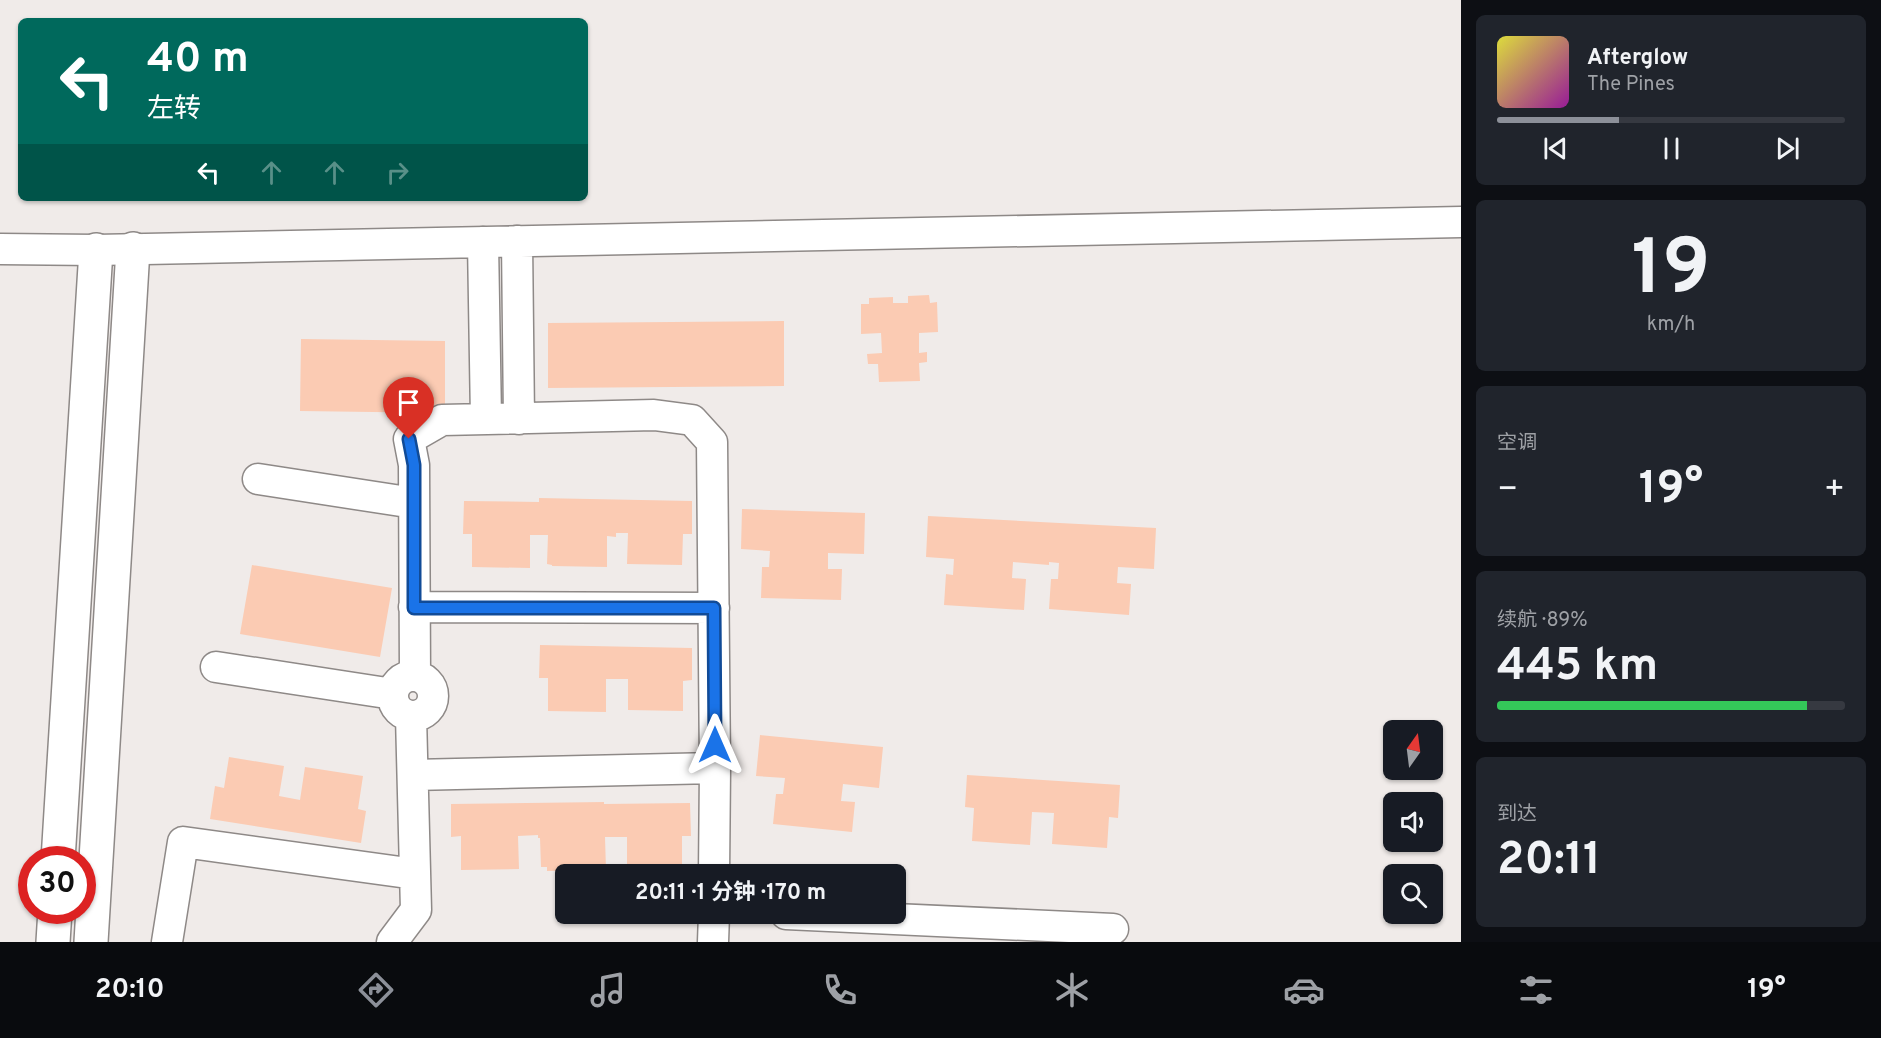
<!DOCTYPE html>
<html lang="zh">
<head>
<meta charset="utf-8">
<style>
	:root { --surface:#171b24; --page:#20242c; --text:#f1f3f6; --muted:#9ea1a6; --line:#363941; --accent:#8c9099 }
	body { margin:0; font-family:Overpass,"Noto Sans SC",sans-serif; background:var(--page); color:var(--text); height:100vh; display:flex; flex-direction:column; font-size:22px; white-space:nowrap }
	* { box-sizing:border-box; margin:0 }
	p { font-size:20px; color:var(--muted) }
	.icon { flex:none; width:33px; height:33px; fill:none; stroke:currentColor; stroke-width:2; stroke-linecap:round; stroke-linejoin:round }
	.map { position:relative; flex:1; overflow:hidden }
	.side { display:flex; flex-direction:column; gap:15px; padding:15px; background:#0d0f14; width:420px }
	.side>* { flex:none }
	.banner { position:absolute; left:18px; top:18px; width:570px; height:183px; border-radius:9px; box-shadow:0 2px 4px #0004; background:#00695c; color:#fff; overflow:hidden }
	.needle { width:39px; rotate:14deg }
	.buttons { position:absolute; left:1383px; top:720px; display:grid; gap:12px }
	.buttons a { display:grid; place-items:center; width:60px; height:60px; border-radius:9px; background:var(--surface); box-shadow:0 2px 4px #0004; font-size:30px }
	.speed { position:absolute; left:18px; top:846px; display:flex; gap:12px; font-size:30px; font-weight:700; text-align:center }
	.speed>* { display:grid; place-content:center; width:78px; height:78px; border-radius:50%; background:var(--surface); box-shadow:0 2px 4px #0004; line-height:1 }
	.speed .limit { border:9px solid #d22; background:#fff; color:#111 }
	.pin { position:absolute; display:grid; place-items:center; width:51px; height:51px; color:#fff; margin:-62px -26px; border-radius:50% 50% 50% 0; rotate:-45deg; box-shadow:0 0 6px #0007 }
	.pin .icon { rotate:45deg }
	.me { position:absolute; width:66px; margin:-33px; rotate:0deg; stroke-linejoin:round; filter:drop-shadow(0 0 4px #0008) }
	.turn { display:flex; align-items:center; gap:21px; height:126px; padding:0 30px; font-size:27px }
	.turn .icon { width:78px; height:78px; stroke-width:2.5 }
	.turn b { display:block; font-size:42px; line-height:51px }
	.lanes { display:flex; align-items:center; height:57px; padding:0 30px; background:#0003; justify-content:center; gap:30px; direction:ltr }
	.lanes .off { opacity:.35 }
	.big { font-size:45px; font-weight:700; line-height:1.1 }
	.side .card { flex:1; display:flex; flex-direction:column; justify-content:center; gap:9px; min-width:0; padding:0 21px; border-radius:9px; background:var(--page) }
	.side .dial { align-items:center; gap:0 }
	.dial b { font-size:78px; line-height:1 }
	.song { display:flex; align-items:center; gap:18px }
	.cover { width:72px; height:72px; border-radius:9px; background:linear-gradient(135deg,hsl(60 70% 55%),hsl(300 70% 35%)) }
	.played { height:6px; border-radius:3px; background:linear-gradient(90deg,var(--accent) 35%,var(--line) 35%) }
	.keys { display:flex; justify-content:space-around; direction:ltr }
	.heat { display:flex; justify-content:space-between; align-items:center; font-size:33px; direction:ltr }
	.charge { height:9px; border-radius:4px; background:linear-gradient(90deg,#34c759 89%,var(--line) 0) }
	.trip { position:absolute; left:555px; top:864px; width:351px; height:60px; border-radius:9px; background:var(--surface); box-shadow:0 2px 4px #0004; font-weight:700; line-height:60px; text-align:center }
	.menu { display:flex; height:96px; justify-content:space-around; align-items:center; background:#090b0e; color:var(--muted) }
	.menu .icon { width:42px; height:42px }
	.menu .active { color:var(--accent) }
	.menu b { font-size:27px; color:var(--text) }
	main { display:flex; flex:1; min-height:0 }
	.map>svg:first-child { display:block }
</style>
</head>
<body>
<main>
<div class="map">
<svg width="1461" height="942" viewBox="0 0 1461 942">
	<rect width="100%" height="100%" fill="#f0ebe9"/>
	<path fill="#fbcbb3" d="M 929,295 L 930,303 L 937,302 L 938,332 L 919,333 L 919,353 L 927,352 L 927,362 L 919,363 L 920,381 L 879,382 L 878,364 L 868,364 L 867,354 L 882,353 L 881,333 L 861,334 L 861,304 L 869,304 L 869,298 L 893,297 L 893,303 L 908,303 L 908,296 Z
		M 784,321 L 784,386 L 548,388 L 548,323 Z
		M 301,339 L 445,341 L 445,413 L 300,411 Z
		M 539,498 L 692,501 L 692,534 L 683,534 L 682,565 L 627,564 L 628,533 L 616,533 L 616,537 L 607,536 L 607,567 L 552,566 L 552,565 L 547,564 L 548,535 L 530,535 L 530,568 L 472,567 L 472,534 L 463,534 L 464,501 L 539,502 Z
		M 742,509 L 865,513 L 864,554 L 828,553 L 828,569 L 842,569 L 841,600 L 761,598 L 762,567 L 769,567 L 770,551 L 741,549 Z
		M 928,516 L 1156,528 L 1154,569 L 1118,567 L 1117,583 L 1131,584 L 1129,615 L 1049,609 L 1051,579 L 1058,579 L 1059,563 L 1049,562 L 1049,565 L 1013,562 L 1012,578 L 1026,579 L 1024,610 L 944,605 L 946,574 L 953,575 L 954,559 L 926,557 Z
		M 252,565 L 392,588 L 380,657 L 240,634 Z
		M 540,645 L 692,648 L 692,680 L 683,681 L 683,711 L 628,710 L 628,679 L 606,679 L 606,712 L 548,711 L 548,678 L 539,678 Z
		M 760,735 L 883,747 L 879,788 L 843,784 L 841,801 L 855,802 L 852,832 L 773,824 L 776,794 L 783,794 L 785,778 L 756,776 Z
		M 229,757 L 284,766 L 279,796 L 300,800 L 305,767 L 363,776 L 358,809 L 366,811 L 361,843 L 210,819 L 215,786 L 224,788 Z
		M 967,775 L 1120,785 L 1118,818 L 1109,817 L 1107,848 L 1052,844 L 1054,813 L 1032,812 L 1030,845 L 972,841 L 974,808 L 965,807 Z
		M 604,802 L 604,804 L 690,803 L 691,836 L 682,836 L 682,867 L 627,868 L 627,837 L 605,837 L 606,870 L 547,871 L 547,867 L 541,867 L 540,838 L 538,838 L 538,835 L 518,836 L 519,869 L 461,870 L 461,836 L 451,837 L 451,804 Z"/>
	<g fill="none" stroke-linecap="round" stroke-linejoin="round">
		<defs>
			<path id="minor" d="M 517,241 L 519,419
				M 483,242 L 486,419
				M 0,249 L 96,250 L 1461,222
				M 258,479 L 414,503
				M 414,607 L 714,608
				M 216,667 L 393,694
				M393 696a20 20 0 1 1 40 0a20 20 0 1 1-40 0Z
				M 413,775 L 715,768 L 712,442 L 692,420 L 654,415 L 442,420 L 409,439 L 414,465 L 415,675
				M 714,874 L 715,768
				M 786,914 L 1113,929
				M 167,942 L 183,842 L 415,874
				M 392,942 L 416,910 L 411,716
				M 713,942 L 714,914"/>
			<path id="major" d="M 58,860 L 96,250
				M 53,942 L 55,910
				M 91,942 L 133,249"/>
		</defs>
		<use href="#minor" stroke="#8e8987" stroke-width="33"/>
		<use href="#major" stroke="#8e8987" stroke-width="36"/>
		<use href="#minor" stroke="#fff" stroke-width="30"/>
		<use href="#major" stroke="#fff" stroke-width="33"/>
	</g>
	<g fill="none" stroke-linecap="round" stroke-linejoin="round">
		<defs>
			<path id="route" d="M 409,439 L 414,465 L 414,608 L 714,608 L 715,745"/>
		</defs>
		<use href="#route" stroke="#114b97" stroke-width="15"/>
		<use href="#route" stroke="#1a73e8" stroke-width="10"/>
	</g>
</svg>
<div class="buttons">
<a><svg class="needle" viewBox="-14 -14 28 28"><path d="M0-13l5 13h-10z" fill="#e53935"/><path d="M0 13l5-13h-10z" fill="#9ea1a6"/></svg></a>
<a><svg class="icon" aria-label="sound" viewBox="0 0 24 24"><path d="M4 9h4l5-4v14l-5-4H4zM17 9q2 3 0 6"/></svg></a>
<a><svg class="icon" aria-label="search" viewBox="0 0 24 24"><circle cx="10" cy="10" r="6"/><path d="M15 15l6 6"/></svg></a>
</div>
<div class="speed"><div class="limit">30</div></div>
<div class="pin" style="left:409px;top:439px;background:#d93025"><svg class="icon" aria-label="arrive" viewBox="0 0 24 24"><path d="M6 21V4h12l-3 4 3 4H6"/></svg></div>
<svg class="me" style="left:715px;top:745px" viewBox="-20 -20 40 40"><path d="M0-17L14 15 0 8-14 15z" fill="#1a73e8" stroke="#fff" stroke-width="4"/></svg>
<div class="trip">20:11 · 1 分钟 · 170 m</div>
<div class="banner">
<div class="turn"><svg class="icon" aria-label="left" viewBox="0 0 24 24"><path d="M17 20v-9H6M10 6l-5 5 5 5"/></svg><div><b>40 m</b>左转</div></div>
<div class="lanes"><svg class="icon" aria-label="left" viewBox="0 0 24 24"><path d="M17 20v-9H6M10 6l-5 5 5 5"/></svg><svg class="icon off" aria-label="ahead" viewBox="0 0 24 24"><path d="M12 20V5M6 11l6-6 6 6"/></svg><svg class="icon off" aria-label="ahead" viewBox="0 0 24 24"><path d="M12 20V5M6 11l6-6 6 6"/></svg><svg class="icon off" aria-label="right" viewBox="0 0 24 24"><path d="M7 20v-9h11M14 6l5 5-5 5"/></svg></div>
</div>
</div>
<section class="side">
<div class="card">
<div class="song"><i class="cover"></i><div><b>Afterglow</b><p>The Pines</p></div></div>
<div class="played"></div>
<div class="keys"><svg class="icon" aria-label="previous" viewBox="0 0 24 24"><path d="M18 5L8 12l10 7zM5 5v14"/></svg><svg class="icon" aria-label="pause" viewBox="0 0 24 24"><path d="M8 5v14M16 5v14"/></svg><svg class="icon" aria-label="next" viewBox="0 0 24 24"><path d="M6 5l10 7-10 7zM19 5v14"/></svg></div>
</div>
<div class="card dial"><b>19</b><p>km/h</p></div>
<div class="card"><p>空调</p>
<div class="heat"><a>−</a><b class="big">19°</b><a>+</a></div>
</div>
<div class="card"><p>续航 · 89%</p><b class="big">445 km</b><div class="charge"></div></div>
<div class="card"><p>到达</p><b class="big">20:11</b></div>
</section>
</main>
<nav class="menu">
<b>20:10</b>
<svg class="icon active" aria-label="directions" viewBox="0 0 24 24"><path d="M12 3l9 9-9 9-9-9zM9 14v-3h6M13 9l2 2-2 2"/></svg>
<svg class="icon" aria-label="music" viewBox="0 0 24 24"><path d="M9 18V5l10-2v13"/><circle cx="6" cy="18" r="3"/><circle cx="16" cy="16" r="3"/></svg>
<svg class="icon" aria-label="phone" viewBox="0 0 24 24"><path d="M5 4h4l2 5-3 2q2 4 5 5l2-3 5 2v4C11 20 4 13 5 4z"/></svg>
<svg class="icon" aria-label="climate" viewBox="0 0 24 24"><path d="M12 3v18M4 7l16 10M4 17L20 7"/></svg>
<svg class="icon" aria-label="car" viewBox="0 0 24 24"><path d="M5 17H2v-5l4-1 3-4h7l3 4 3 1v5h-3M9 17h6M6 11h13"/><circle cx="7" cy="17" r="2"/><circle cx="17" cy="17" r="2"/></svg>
<svg class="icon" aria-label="filters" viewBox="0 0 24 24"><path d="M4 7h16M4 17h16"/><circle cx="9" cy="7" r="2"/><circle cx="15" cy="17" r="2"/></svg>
<b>19°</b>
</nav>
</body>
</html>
